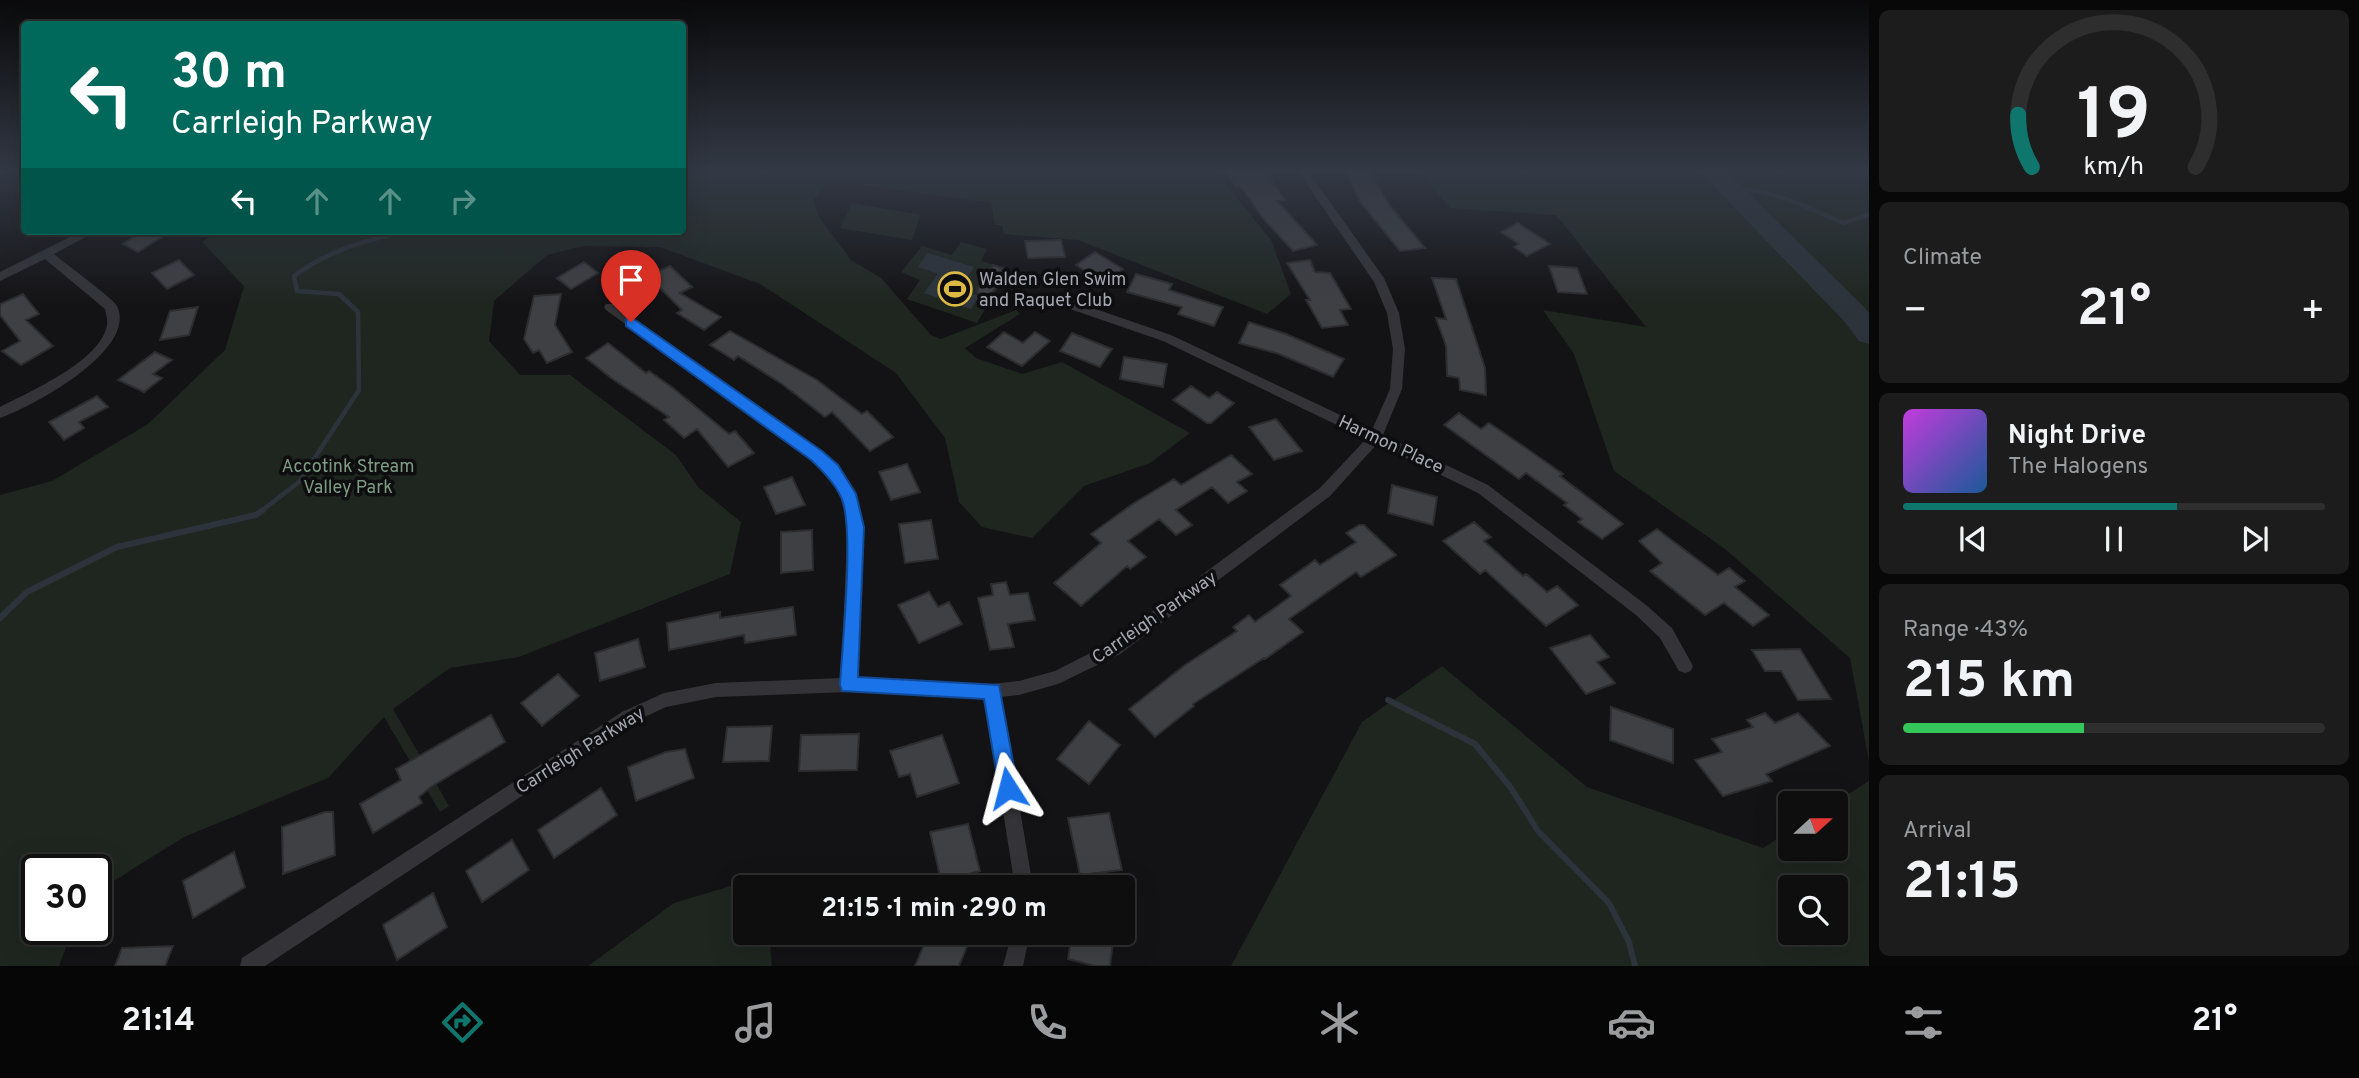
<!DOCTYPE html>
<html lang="en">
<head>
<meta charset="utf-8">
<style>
	:root { --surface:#0e0e0f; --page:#1c1c1d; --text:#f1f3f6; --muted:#9b9c9e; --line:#2e2e2f; --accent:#0f766e }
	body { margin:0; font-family:Overpass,sans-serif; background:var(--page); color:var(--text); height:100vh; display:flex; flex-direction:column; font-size:26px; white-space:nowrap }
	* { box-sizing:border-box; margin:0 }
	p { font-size:23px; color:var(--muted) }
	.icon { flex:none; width:38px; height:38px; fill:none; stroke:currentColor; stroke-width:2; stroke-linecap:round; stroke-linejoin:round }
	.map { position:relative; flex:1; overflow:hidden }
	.details { display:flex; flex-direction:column; gap:10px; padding:10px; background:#080808; width:490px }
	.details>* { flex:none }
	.top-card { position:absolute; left:21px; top:21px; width:665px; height:214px; border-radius:7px; box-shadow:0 7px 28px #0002,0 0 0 2px var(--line); background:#00695c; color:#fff; overflow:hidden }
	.needle { width:46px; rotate:69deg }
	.buttons { position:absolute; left:1778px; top:791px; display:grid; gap:14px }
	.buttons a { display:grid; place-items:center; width:70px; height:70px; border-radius:7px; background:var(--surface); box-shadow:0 7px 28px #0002,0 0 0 2px var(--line); font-size:35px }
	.speed { position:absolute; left:21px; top:854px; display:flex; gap:14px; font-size:35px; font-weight:700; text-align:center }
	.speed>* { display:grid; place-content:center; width:91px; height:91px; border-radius:50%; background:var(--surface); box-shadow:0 7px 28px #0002,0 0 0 2px var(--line); line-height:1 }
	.speed .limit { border:4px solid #111; border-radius:10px; background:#fff; color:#111 }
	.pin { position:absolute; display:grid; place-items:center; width:60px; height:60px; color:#fff; margin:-72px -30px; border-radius:50% 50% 50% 0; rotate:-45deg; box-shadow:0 0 7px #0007 }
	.pin .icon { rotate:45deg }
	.me { position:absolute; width:77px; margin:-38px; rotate:351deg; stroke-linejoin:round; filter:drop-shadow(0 0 5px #0008) }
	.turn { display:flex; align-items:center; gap:24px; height:147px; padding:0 35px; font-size:32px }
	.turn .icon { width:91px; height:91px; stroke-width:2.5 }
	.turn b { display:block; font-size:49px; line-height:60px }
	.lanes { display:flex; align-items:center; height:66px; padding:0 35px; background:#0003; justify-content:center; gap:35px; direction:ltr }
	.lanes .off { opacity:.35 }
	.big { font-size:52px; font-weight:700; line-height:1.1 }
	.details .widget { flex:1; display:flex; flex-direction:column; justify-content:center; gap:10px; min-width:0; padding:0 24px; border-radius:10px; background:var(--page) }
	.details .dial { align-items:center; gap:0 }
	.dial svg { height:182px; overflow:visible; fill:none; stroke:var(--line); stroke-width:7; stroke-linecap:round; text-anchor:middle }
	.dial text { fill:var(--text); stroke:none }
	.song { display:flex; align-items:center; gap:21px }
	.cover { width:84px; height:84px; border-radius:10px; background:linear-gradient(135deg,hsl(290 70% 55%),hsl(210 70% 35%)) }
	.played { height:7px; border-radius:4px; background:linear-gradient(90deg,var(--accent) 65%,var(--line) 65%) }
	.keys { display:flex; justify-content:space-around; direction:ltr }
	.heat { display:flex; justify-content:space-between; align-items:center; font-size:38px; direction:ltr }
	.charge { height:10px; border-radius:5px; background:linear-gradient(90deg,#34c759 43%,var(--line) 0) }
	.trip { position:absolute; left:733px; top:875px; width:402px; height:70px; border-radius:7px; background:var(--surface); box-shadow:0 7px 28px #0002,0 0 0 2px var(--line); font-weight:700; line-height:70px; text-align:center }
	.tab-bar { display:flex; height:112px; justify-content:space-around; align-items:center; background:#060606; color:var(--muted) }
	.tab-bar .icon { width:49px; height:49px }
	.tab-bar .current { color:var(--accent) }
	.tab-bar b { font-size:32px; color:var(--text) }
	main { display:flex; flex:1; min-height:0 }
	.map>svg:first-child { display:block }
</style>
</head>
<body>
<main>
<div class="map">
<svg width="1869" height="966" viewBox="0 0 1869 966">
	<rect width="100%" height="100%" fill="#131214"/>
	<path fill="#1f2620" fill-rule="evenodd" d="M 683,171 L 1215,171 L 1271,240 L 1291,294 L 1267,314 L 1078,240 L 1004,234 L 1002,225 L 995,225 L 991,203 L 828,180 L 813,201 L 819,217 L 851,260 L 881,278 L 931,335 L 941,339 L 1016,310 L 1020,314 L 965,348 L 976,358 L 1022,374 L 1062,362 L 1190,433 L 1150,463 L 1084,486 L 1032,538 L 982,527 L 959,502 L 945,438 L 896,373 L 760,284 L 660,247 L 582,246 L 547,255 L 494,301 L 489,341 L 520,375 L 570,375 L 676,455 L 698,487 L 741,522 L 730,574 L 519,657 L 450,668 L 393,709 L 449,806 L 440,812 L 384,717 L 328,778 L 184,837 L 96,892 L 96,870 L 37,870 L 37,929 L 73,929 L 59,966 L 0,966 L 0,495 L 52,481 L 148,424 L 225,350 L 244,286 L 202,242 L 218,231 L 682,231 Z
		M 1419,171 L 1869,171 L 1869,761 L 1850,658 L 1725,549 L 1614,471 L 1574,354 L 1543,310 L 1646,327 L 1556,215 L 1450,208 Z
		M 852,203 L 921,215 L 912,240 L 840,228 Z
		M 961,242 L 987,249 L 981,261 L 1009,269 L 977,323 L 907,299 L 920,280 L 901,272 L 922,246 L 952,255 Z
		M 1442,666 L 1587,787 L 1763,848 L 1790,831 L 1790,849 L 1836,849 L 1834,803 L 1869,781 L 1869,966 L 1231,966 L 1362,722 ZM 1790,887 L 1836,887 L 1836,933 L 1790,933 Z
		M 764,876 L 765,887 L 746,887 L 746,933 L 769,933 L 772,966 L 588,966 L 674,903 Z"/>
	<path fill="#2d333b" d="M 928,253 L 974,267 L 960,289 L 979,296 L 971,309 L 924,293 L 938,274 L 918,267 Z"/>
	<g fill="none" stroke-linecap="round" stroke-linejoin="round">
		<path stroke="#2d333b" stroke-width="4.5" d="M 1731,190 C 1772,188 1806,207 1843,223 L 1869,215
			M 260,512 L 299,482 L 359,390 L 358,312 L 339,294 L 297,291 L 294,276 C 329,250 372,237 415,231"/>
		<path stroke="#2d333b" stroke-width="6" d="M 0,618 L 27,592 L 117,547 L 256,515 L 263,510
			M 1388,700 L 1475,744 L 1511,788 L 1538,831 L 1609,903 L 1629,942 L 1635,966"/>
		<path fill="#2d333b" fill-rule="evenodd" d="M 1699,171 L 1726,171 L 1864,307 L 1869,313 L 1869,344 L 1859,341 L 1844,321 Z"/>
	</g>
	<path fill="#3f4044" stroke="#2d2d30" stroke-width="2" d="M 1226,171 L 1250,171 L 1252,174 L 1266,172 L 1285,200 L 1277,201 L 1317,245 L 1293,251 L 1262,217 L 1240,185 L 1235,186 Z
		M 1345,171 L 1370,171 L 1387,202 L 1425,248 L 1400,251 L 1361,203 Z
		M 1518,223 L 1550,244 L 1527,256 L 1514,247 L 1519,244 L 1501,232 Z
		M 143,231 L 171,231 L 138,252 L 123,244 Z
		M 1061,240 L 1065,257 L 1028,258 L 1025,241 Z
		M 1095,252 L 1123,269 L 1104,283 L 1076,265 Z
		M 618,253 L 648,258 L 638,274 L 608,270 Z
		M 179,260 L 194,275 L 167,289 L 152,273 Z
		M 1310,260 L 1315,272 L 1330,273 L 1351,309 L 1340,310 L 1348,325 L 1322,328 L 1306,300 L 1310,300 L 1287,263 Z
		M 584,262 L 598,273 L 571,289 L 557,278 Z
		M 993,265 L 1007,270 L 990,296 L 976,292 Z
		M 670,266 L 692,287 L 680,293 L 721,317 L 704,330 L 677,313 L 682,310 L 648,276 Z
		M 1549,266 L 1577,268 L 1587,294 L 1558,292 Z
		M 1136,274 L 1172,284 L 1169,290 L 1223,307 L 1214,326 L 1178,314 L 1182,307 L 1127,292 Z
		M 1432,278 L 1456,279 L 1485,368 L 1486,395 L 1460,390 L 1459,378 L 1447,376 L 1446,346 L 1436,318 L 1446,319 Z
		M 23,294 L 39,314 L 26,320 L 53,346 L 21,365 L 2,351 L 20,341 L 0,315 L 0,304 Z
		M 561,294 L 555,325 L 572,352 L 547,363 L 539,350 L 533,353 L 524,339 L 534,296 Z
		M 198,307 L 189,335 L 160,340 L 170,311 Z
		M 1249,322 L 1286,334 L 1344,359 L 1333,377 L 1279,354 L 1239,343 Z
		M 730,331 L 817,380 L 862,414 L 867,411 L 893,437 L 870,451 L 832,412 L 825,417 L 782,384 L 738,356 L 734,360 L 710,345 Z
		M 1004,332 L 1023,343 L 1035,332 L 1050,341 L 1022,366 L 987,347 Z
		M 1072,333 L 1112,349 L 1100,367 L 1060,351 Z
		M 608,343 L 646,373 L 649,371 L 673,388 L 729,434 L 735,431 L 754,453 L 728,467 L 697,429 L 684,438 L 664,420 L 669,417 L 611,378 L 586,358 Z
		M 155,352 L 172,360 L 153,374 L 162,378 L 144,392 L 118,380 Z
		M 1124,357 L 1167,364 L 1163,387 L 1120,379 Z
		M 1191,386 L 1209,398 L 1217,392 L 1234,403 L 1211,423 L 1207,423 L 1173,400 Z
		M 97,396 L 108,407 L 79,422 L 84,428 L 64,440 L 49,422 Z
		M 1459,413 L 1481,429 L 1489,423 L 1526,448 L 1563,474 L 1560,476 L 1623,524 L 1602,539 L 1578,522 L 1582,519 L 1564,505 L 1567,503 L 1526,473 L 1519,479 L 1444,425 Z
		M 1276,419 L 1302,451 L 1274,460 L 1249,427 Z
		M 1231,455 L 1252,474 L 1237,482 L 1247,491 L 1228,503 L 1212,487 L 1176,510 L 1192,525 L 1176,535 L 1159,519 L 1128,541 L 1146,557 L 1130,569 L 1127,566 L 1081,606 L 1054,583 L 1101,543 L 1091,534 L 1134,503 L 1174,479 L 1181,485 Z
		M 907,464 L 920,492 L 891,500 L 879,472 Z
		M 792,477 L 805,505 L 776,514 L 764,487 Z
		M 1392,485 L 1437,497 L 1433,525 L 1388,513 Z
		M 931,520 L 938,559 L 905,563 L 899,524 Z
		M 1474,522 L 1491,537 L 1484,541 L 1523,576 L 1526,574 L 1547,592 L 1557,586 L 1578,605 L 1546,626 L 1485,570 L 1480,574 L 1443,541 Z
		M 1359,525 L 1364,525 L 1396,555 L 1361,577 L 1356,572 L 1289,619 L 1303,632 L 1265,659 L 1264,658 L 1193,704 L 1194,706 L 1155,737 L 1129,709 L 1185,665 L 1237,631 L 1233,627 L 1249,615 L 1255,622 L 1291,596 L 1280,585 L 1315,560 L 1320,565 L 1356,542 L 1346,533 Z
		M 1657,529 L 1718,575 L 1729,568 L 1745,581 L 1735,587 L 1769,615 L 1753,626 L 1724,603 L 1705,615 L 1650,571 L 1662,563 L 1639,541 Z
		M 812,530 L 813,570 L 781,573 L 781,532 Z
		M 1006,582 L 1010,595 L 1028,593 L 1035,620 L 1008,624 L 1014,647 L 990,650 L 978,598 L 993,595 L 991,584 Z
		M 929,592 L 938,607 L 949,602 L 962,624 L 919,643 L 898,605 Z
		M 793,607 L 796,635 L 745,643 L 744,635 L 669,650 L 667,623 L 720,612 L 720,618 Z
		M 1590,635 L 1609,657 L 1597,662 L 1615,683 L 1586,694 L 1550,648 Z
		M 638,639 L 645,667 L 600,681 L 595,653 Z
		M 1800,649 L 1831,699 L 1798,700 L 1781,671 L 1765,671 L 1752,650 Z
		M 558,674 L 579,696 L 542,726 L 521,703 Z
		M 1611,707 L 1673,729 L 1673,763 L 1610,740 Z
		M 1765,713 L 1775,723 L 1798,713 L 1830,746 L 1766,774 L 1772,781 L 1723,796 L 1695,760 L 1722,752 L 1712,739 L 1753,727 L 1747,720 Z
		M 491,715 L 505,742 L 431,787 L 419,797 L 422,803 L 373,833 L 360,804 L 401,780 L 396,769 Z
		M 1089,721 L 1120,745 L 1089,784 L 1057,759 Z
		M 772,726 L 769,761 L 723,762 L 727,727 Z
		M 859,734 L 857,770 L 799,771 L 801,735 Z
		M 942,735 L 959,783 L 917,797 L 910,774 L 899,777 L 890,751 Z
		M 685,749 L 694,778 L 636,801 L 628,767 L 666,752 Z
		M 601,788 L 617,815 L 554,858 L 538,830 Z
		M 325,812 L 333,812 L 335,855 L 283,874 L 282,827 Z
		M 1109,813 L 1122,870 L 1080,875 L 1068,818 Z
		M 968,824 L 980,871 L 941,881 L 930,832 Z
		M 512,840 L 529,870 L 482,902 L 466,871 Z
		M 234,852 L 245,887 L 193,918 L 183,881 Z
		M 433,893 L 447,927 L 397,960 L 383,925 Z
		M 929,933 L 962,933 L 971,937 L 959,966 L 915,966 Z
		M 1072,933 L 1114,933 L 1110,966 L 1095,966 L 1068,959 Z
		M 173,946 L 165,966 L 115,966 L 122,948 Z"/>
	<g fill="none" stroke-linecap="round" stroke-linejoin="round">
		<path fill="#343438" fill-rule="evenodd" d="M 1298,171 L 1308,171 L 1384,278 L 1399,313 L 1405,349 L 1402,389 L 1383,435 L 1488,485 L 1646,605 L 1672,628 L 1693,666 L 1691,671 L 1685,673 L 1679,671 L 1660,638 L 1636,615 L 1478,493 L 1377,444 L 1330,496 L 1120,654 L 1058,684 L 1019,695 L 1001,697 L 1033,887 L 1015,887 L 985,698 L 849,692 L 716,697 L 666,707 L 634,722 L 265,966 L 240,966 L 242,958 L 622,712 L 664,693 L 716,683 L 841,678 L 848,516 L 837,487 L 812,459 L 606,310 L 604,307 L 606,304 L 614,304 L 822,451 L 848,480 L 862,516 L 857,678 L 992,684 L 1019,681 L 1055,671 L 1108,644 L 1320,488 L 1366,439 L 1163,341 L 1044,300 L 1042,297 L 1044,294 L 1052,294 L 1171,335 L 1372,430 L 1390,389 L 1393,349 L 1387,313 L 1374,282 Z
			M 82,231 L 97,231 L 54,254 C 64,263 113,298 117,306 C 138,350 32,407 0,418 L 0,407 C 29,392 101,361 107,325 C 108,320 106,314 105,309 L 45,259 L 0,281 L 0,272 Z
			M 1012,933 L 1030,933 L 1023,966 L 1003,966 Z"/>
	</g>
	<linearGradient id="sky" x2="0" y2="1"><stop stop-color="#0a0a0b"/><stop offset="0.56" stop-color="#333945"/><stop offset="1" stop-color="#333945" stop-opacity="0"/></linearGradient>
	<rect width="1869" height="306" fill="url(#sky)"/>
	<path fill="#1a73e8" stroke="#114b97" stroke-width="2" d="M 631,317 L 822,451 L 838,465 L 856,494 L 864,527 L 858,677 L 999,685 L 1018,788 L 1015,794 L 1008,797 L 1001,794 L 999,788 L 984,699 L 842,691 L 840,685 C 842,646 855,527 841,497 C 834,482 823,471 811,460 L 626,326 L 626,319 Z"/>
	<defs>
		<symbol id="stadium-ring" viewBox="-11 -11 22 22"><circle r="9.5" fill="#0e0d0f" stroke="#dcb942" stroke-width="1.5"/><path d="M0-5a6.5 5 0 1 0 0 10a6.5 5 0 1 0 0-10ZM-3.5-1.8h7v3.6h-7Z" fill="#dcb942"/></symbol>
	</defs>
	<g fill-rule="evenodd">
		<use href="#stadium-ring" x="936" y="270" width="38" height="38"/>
	</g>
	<g text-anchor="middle" stroke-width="7" stroke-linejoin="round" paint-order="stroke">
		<g font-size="18" fill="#a5a8b3" stroke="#0e0d0f" text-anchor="start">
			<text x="979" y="285">Walden Glen Swim<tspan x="979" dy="21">and Raquet Club</tspan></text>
		</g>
		<g font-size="18" fill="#a5a8b3" stroke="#0e0d0f">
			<text transform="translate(1391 444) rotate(25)" y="6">Harmon Place</text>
			<text transform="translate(1154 617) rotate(-35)" y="6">Carrleigh Parkway</text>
			<text transform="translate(580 750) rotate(-32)" y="6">Carrleigh Parkway</text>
		</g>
		<g font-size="18" fill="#7e9c83" stroke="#0e0d0f">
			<text x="348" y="472">Accotink Stream<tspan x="348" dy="21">Valley Park</tspan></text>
		</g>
	</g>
</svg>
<div class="buttons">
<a><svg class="needle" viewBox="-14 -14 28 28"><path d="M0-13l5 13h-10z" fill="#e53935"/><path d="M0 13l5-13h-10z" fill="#9b9c9e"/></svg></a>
<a><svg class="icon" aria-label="search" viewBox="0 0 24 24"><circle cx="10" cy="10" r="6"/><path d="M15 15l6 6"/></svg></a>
</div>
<div class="speed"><div class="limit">30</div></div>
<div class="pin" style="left:631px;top:322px;background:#d93025"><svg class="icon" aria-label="arrive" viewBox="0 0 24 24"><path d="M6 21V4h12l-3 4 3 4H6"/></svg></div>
<svg class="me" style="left:1008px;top:788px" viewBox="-20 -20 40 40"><path d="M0-17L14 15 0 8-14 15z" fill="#1a73e8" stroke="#fff" stroke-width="4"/></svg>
<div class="trip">21:15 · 1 min · 290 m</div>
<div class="top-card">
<div class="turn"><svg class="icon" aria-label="left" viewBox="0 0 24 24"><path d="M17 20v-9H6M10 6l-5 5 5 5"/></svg><div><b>30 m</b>Carrleigh Parkway</div></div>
<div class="lanes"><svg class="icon" aria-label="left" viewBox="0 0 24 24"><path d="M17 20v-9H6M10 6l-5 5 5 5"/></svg><svg class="icon off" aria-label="ahead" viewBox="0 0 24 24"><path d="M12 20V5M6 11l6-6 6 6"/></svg><svg class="icon off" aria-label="ahead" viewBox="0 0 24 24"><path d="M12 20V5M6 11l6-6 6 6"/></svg><svg class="icon off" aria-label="right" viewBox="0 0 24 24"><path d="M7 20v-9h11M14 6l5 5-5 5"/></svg></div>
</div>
</div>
<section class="details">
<div class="widget dial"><svg viewBox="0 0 100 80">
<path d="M14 69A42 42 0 1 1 86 69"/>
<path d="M14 69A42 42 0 0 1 8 46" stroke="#0f766e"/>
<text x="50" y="56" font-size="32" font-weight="700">19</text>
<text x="50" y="72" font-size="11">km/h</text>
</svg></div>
<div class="widget"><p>Climate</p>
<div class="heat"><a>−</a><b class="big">21°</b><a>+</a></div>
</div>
<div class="widget">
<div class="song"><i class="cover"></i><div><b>Night Drive</b><p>The Halogens</p></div></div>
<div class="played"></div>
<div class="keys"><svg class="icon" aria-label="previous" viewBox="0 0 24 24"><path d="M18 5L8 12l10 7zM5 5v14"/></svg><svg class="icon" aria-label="pause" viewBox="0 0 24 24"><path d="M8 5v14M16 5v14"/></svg><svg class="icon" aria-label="next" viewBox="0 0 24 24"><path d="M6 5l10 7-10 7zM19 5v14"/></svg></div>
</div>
<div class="widget"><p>Range · 43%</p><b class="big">215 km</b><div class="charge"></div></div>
<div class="widget"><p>Arrival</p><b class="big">21:15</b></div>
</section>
</main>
<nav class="tab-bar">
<b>21:14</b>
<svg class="icon current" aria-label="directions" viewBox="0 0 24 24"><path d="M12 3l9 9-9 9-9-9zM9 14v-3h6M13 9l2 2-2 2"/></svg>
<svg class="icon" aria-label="music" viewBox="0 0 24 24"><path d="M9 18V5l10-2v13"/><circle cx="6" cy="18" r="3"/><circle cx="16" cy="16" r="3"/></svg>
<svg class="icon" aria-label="phone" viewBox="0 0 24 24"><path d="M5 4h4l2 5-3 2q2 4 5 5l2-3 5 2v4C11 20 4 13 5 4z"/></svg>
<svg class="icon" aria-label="climate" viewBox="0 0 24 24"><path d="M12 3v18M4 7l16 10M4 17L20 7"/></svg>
<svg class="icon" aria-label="car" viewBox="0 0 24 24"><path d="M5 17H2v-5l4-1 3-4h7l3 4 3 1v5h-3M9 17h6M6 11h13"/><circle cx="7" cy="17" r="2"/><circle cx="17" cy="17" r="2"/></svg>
<svg class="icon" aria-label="filters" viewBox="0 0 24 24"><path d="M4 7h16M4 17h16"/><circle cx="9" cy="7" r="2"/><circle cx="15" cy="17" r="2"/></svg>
<b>21°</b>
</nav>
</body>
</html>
